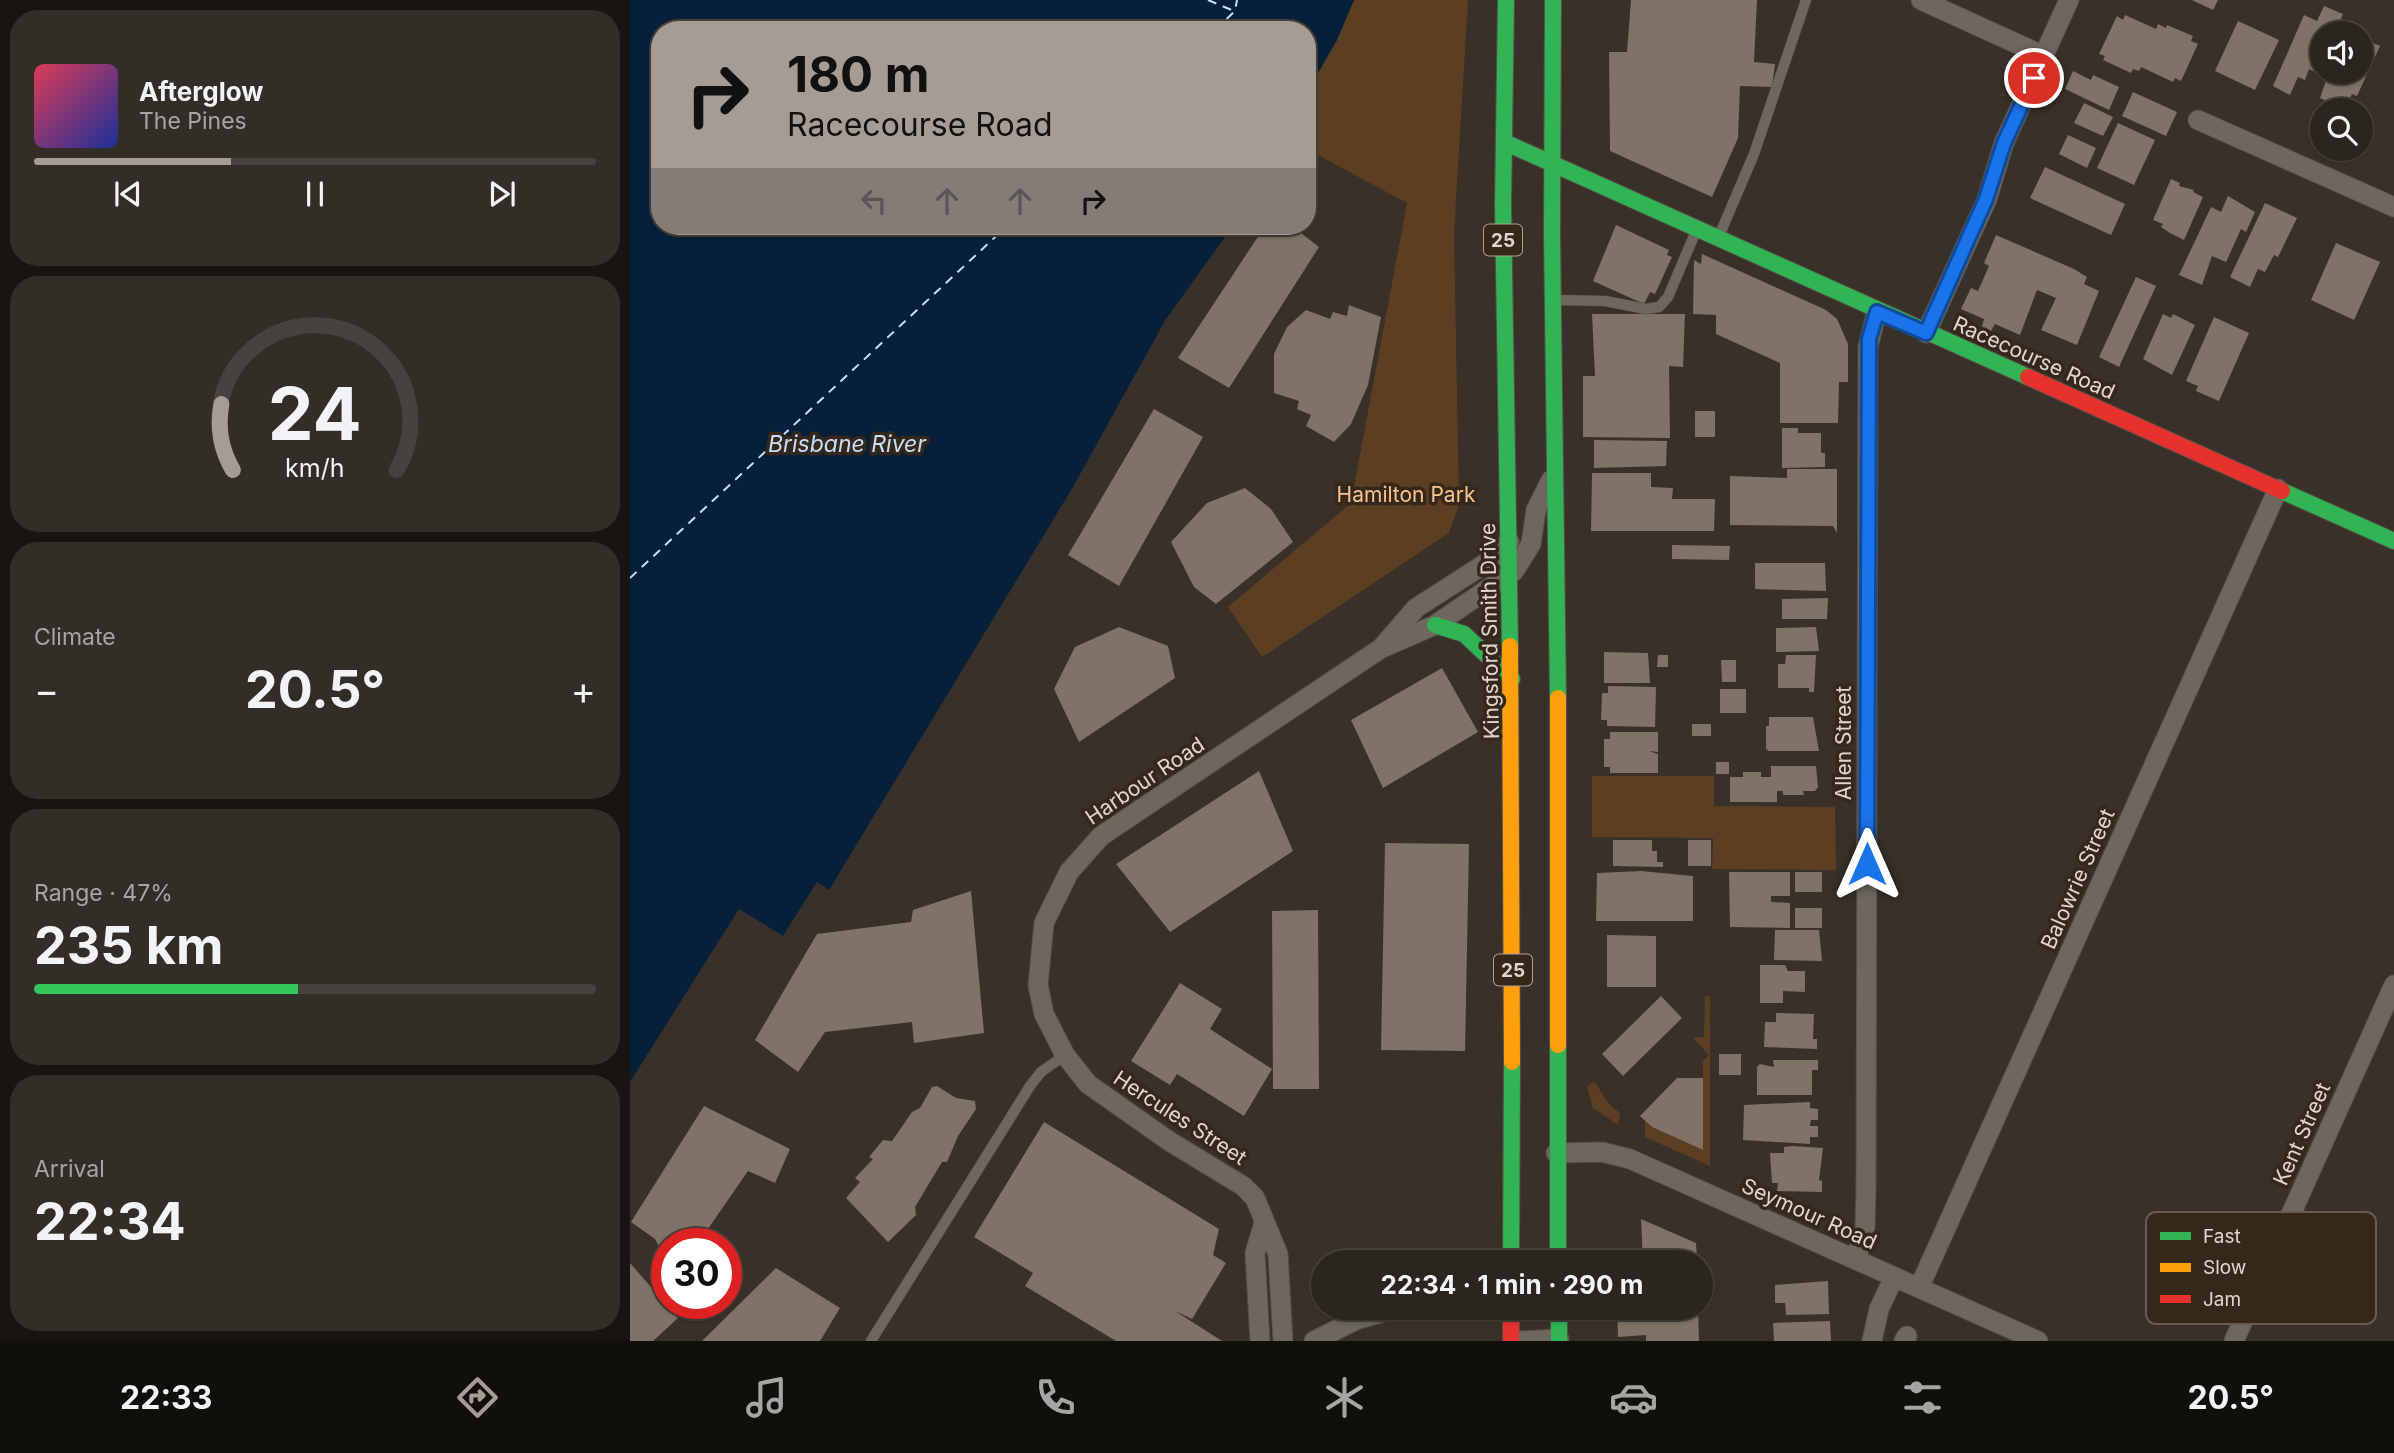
<!DOCTYPE html>
<html lang="en">
<head>
<meta charset="utf-8">
<style>
	:root { --surface:#2b251f; --page:#332d28; --text:#f1f3f6; --muted:#a6a5a4; --line:#47423d; --accent:#a69c94 }
	body { margin:0; font-family:Inter,sans-serif; background:var(--page); color:var(--text); height:100vh; display:flex; flex-direction:column; font-size:26px; white-space:nowrap }
	* { box-sizing:border-box; margin:0 }
	p { font-size:23px; color:var(--muted) }
	.icon { flex:none; width:38px; height:38px; fill:none; stroke:currentColor; stroke-width:2; stroke-linecap:round; stroke-linejoin:round }
	.map { position:relative; flex:1; overflow:hidden }
	.drawer { display:flex; flex-direction:column; gap:10px; padding:10px; background:#181411; width:630px }
	.drawer>* { flex:none }
	.guide { position:absolute; left:21px; top:21px; width:665px; height:214px; border-radius:28px; box-shadow:0 2px 5px #0004,0 0 0 2px var(--line); background:#a69c94; color:#111; overflow:hidden }
	.buttons { position:absolute; left:1680px; top:21px; display:grid; gap:14px }
	.buttons a { display:grid; place-items:center; width:63px; height:63px; border-radius:50%; background:var(--surface); box-shadow:0 2px 5px #0004,0 0 0 2px var(--line); font-size:35px }
	.speed { position:absolute; left:21px; top:1228px; display:flex; gap:14px; font-size:35px; font-weight:700; text-align:center }
	.speed>* { display:grid; place-content:center; width:91px; height:91px; border-radius:50%; background:var(--surface); box-shadow:0 2px 5px #0004,0 0 0 2px var(--line); line-height:1 }
	.speed .limit { border:10px solid #d22; background:#fff; color:#111 }
	.pin { position:absolute; display:grid; place-items:center; width:60px; height:60px; color:#fff; margin:-30px; border:4px solid #fff; border-radius:50%; box-shadow:0 2px 7px #0007 }
	.me { position:absolute; width:77px; margin:-38px; rotate:0deg; stroke-linejoin:round; filter:drop-shadow(0 0 5px #0008) }
	.turn { display:flex; align-items:center; gap:24px; height:147px; padding:0 21px; font-size:32px }
	.turn .icon { width:91px; height:91px; stroke-width:2.5 }
	.turn b { display:block; font-size:49px; line-height:60px }
	.lanes { display:flex; align-items:center; height:66px; padding:0 21px; background:#0003; justify-content:center; gap:35px; direction:ltr }
	.lanes .off { opacity:.35 }
	.big { font-size:52px; font-weight:700; line-height:1.1 }
	.drawer .widget { flex:1; display:flex; flex-direction:column; justify-content:center; gap:10px; min-width:0; padding:0 24px; border-radius:28px; background:var(--page) }
	.drawer .dial { align-items:center; gap:0 }
	.dial svg { height:182px; overflow:visible; fill:none; stroke:var(--line); stroke-width:7; stroke-linecap:round; text-anchor:middle }
	.dial text { fill:var(--text); stroke:none }
	.song { display:flex; align-items:center; gap:21px }
	.cover { width:84px; height:84px; border-radius:10px; background:linear-gradient(135deg,hsl(350 70% 55%),hsl(230 70% 35%)) }
	.played { height:7px; border-radius:4px; background:linear-gradient(90deg,var(--accent) 35%,var(--line) 35%) }
	.keys { display:flex; justify-content:space-around; direction:ltr }
	.heat { display:flex; justify-content:space-between; align-items:center; font-size:38px; direction:ltr }
	.charge { height:10px; border-radius:5px; background:linear-gradient(90deg,#34c759 47%,var(--line) 0) }
	.trip { position:absolute; left:681px; top:1250px; width:402px; height:70px; border-radius:35px; background:var(--surface); box-shadow:0 2px 5px #0004,0 0 0 2px var(--line); font-weight:700; line-height:70px; text-align:center }
	.menu { display:flex; height:112px; justify-content:space-around; align-items:center; background:#110f0c; color:var(--muted) }
	.menu .icon { width:49px; height:49px }
	.menu .selected { color:var(--accent) }
	.menu b { font-size:32px; color:var(--text) }
	main { display:flex; flex:1; min-height:0 }
	.map>svg:first-child { display:block }
</style>
</head>
<body>
<main>
<section class="drawer">
<div class="widget">
<div class="song"><i class="cover"></i><div><b>Afterglow</b><p>The Pines</p></div></div>
<div class="played"></div>
<div class="keys"><svg class="icon" aria-label="previous" viewBox="0 0 24 24"><path d="M18 5L8 12l10 7zM5 5v14"/></svg><svg class="icon" aria-label="pause" viewBox="0 0 24 24"><path d="M8 5v14M16 5v14"/></svg><svg class="icon" aria-label="next" viewBox="0 0 24 24"><path d="M6 5l10 7-10 7zM19 5v14"/></svg></div>
</div>
<div class="widget dial"><svg viewBox="0 0 100 80">
<path d="M14 69A42 42 0 1 1 86 69"/>
<path d="M14 69A42 42 0 0 1 9 40" stroke="#a69c94"/>
<text x="50" y="56" font-size="32" font-weight="700">24</text>
<text x="50" y="72" font-size="11">km/h</text>
</svg></div>
<div class="widget"><p>Climate</p>
<div class="heat"><a>−</a><b class="big">20.5°</b><a>+</a></div>
</div>
<div class="widget"><p>Range · 47%</p><b class="big">235 km</b><div class="charge"></div></div>
<div class="widget"><p>Arrival</p><b class="big">22:34</b></div>
</section>
<div class="map">
<svg width="1764" height="1341" viewBox="0 0 1764 1341">
	<rect width="100%" height="100%" fill="#393129"/>
	<path fill="#5c3f22" d="M 724,0 L 838,0 L 824,233 L 829,504 L 819,533 L 632,657 L 598,607 L 721,503 L 777,203 L 677,149 L 677,92 L 707,40 Z
		M 962,776 L 1084,776 L 1084,806 L 1205,807 L 1206,870 L 1082,869 L 1083,838 L 962,837 Z
		M 1075,996 L 1080,996 L 1080,1166 L 1015,1137 L 1015,1120 L 1022,1127 L 1073,1150 L 1073,1061 L 1079,1055 L 1063,1038 L 1074,1037 Z
		M 964,1081 L 979,1104 L 990,1113 L 988,1125 L 963,1108 L 957,1087 Z"/>
	<path fill="#06203a" d="M 0,0 L 724,0 L 707,40 L 677,92 L 677,30 L 30,30 L 30,226 L 603,226 L 536,319 L 443,487 L 199,890 L 187,882 L 0,1177 Z"/>
	<path fill="#393129" d="M 109,909 L 153,936 L 0,1177 L 0,1082 Z"/>
	<g fill="none" stroke-linecap="round" stroke-linejoin="round">
		<path stroke="#c6defa" stroke-width="2" stroke-dasharray="9 7" stroke-linecap="butt" d="M 578,0 L 604,11
			M 585,30 L 605,11 L 607,0
			M 0,578 L 377,226"/>
	</g>
	<path fill="#7f7266" d="M 1001,0 L 1127,0 L 1124,62 L 1145,64 L 1142,87 L 1110,86 L 1108,138 L 1082,197 L 980,151 L 979,52 L 997,52 Z
		M 1562,0 L 1588,0 L 1583,10 Z
		M 1694,6 L 1713,14 L 1705,33 L 1692,33 L 1692,61 L 1687,73 L 1679,69 L 1675,80 L 1668,77 L 1660,95 L 1643,86 L 1674,15 L 1687,21 Z
		M 1495,15 L 1526,29 L 1528,24 L 1536,28 L 1537,25 L 1563,36 L 1561,41 L 1568,44 L 1551,81 L 1545,78 L 1543,82 L 1511,67 L 1509,71 L 1503,69 L 1501,73 L 1473,60 L 1475,56 L 1469,54 L 1487,16 L 1493,20 Z
		M 1608,21 L 1649,40 L 1625,90 L 1585,71 Z
		M 1731,38 L 1750,46 L 1727,96 L 1722,94 L 1715,109 L 1690,98 L 1699,72 L 1731,72 Z
		M 1443,71 L 1461,80 L 1463,75 L 1489,87 L 1479,110 L 1435,89 Z
		M 1503,92 L 1547,112 L 1536,136 L 1492,116 Z
		M 1454,103 L 1483,117 L 1473,136 L 1444,123 Z
		M 1488,123 L 1525,140 L 1504,185 L 1467,168 Z
		M 1438,135 L 1466,148 L 1457,168 L 1429,154 Z
		M 1415,167 L 1495,204 L 1481,235 L 1400,198 Z
		M 1541,179 L 1550,183 L 1549,186 L 1564,190 L 1563,192 L 1573,197 L 1554,240 L 1540,233 L 1531,227 L 1533,224 L 1523,220 Z
		M 1598,196 L 1625,212 L 1616,232 L 1611,229 L 1596,262 L 1582,256 L 1572,285 L 1549,275 L 1581,207 L 1591,212 Z
		M 1635,203 L 1667,218 L 1648,257 L 1644,255 L 1635,272 L 1628,269 L 1620,287 L 1600,277 Z
		M 986,225 L 1039,250 L 1037,255 L 1042,257 L 1025,294 L 1020,292 L 1014,304 L 963,281 Z
		M 635,226 L 662,226 L 689,247 L 599,388 L 548,358 Z
		M 1366,235 L 1444,269 L 1457,277 L 1454,284 L 1469,291 L 1447,345 L 1411,330 L 1426,298 L 1407,290 L 1390,335 L 1365,324 L 1361,331 L 1352,327 L 1354,319 L 1331,309 L 1341,288 L 1348,291 L 1359,266 L 1354,263 Z
		M 1706,243 L 1750,262 L 1724,320 L 1681,300 Z
		M 1072,254 L 1196,310 L 1207,319 L 1218,344 L 1218,382 L 1209,382 L 1208,423 L 1150,423 L 1150,363 L 1086,334 L 1086,315 L 1063,314 L 1064,260 L 1071,264 Z
		M 1506,277 L 1526,286 L 1489,367 L 1469,357 Z
		M 719,305 L 751,317 L 738,385 L 721,424 L 704,442 L 676,426 L 681,415 L 667,409 L 669,401 L 644,393 L 644,354 L 657,327 L 676,310 L 700,319 L 703,312 L 717,316 Z
		M 962,314 L 1055,314 L 1053,367 L 1039,366 L 1040,438 L 953,437 L 953,376 L 965,376 Z
		M 1533,314 L 1541,318 L 1543,314 L 1565,325 L 1542,375 L 1513,359 Z
		M 1584,317 L 1619,333 L 1589,401 L 1566,391 L 1568,386 L 1556,381 Z
		M 524,409 L 573,437 L 489,586 L 438,555 Z
		M 1065,411 L 1085,411 L 1085,437 L 1065,437 Z
		M 1152,428 L 1168,428 L 1168,433 L 1191,433 L 1191,453 L 1195,453 L 1195,467 L 1152,468 Z
		M 964,440 L 1037,441 L 1036,466 L 964,468 Z
		M 1157,469 L 1207,469 L 1207,533 L 1203,526 L 1100,525 L 1100,476 L 1157,478 Z
		M 962,473 L 1021,473 L 1021,487 L 1043,488 L 1042,499 L 1085,499 L 1084,531 L 961,531 Z
		M 615,488 L 641,509 L 663,542 L 586,604 L 564,587 L 541,542 L 577,503 Z
		M 1042,545 L 1100,546 L 1099,560 L 1042,559 Z
		M 1125,563 L 1195,563 L 1196,591 L 1125,589 Z
		M 1198,598 L 1197,619 L 1152,619 L 1152,599 Z
		M 489,627 L 538,646 L 545,678 L 449,742 L 424,689 L 445,647 Z
		M 1186,627 L 1189,651 L 1146,652 L 1146,628 Z
		M 974,652 L 1018,653 L 1020,683 L 974,683 Z
		M 1028,655 L 1038,655 L 1038,667 L 1027,667 Z
		M 1156,655 L 1186,655 L 1184,692 L 1179,692 L 1179,688 L 1148,688 L 1148,664 L 1155,664 Z
		M 1091,660 L 1106,660 L 1106,682 L 1092,682 Z
		M 812,668 L 848,732 L 753,788 L 721,720 Z
		M 978,686 L 1026,687 L 1025,727 L 977,726 L 977,720 L 971,720 L 972,693 L 978,693 Z
		M 1090,689 L 1116,689 L 1116,713 L 1090,713 Z
		M 1139,717 L 1183,717 L 1189,751 L 1139,751 L 1136,749 L 1136,726 L 1139,726 Z
		M 1062,724 L 1081,724 L 1081,736 L 1062,736 Z
		M 980,732 L 1028,732 L 1028,752 L 1019,751 L 1028,754 L 1028,773 L 980,773 L 980,767 L 974,767 L 974,739 L 980,739 Z
		M 1086,762 L 1099,762 L 1099,774 L 1086,774 Z
		M 1141,766 L 1186,766 L 1188,787 L 1185,791 L 1173,791 L 1174,795 L 1153,795 L 1153,791 L 1147,791 L 1147,802 L 1100,802 L 1100,777 L 1113,777 L 1113,772 L 1131,772 L 1131,777 L 1141,777 Z
		M 629,771 L 663,851 L 540,932 L 486,864 Z
		M 983,840 L 1022,840 L 1022,851 L 1027,851 L 1027,862 L 1033,862 L 1033,867 L 983,866 Z
		M 1058,840 L 1081,840 L 1081,866 L 1058,866 Z
		M 755,843 L 839,844 L 835,1051 L 751,1050 Z
		M 1011,871 L 1063,876 L 1063,921 L 966,921 L 967,873 Z
		M 1099,872 L 1160,872 L 1160,896 L 1141,896 L 1141,902 L 1160,903 L 1160,928 L 1100,927 Z
		M 1165,872 L 1192,872 L 1192,892 L 1165,892 Z
		M 341,891 L 354,1033 L 284,1043 L 282,1022 L 195,1032 L 168,1072 L 125,1040 L 187,934 L 281,922 L 283,910 Z
		M 1165,908 L 1192,908 L 1192,928 L 1165,928 Z
		M 688,910 L 689,1089 L 643,1089 L 642,911 Z
		M 1145,930 L 1189,930 L 1192,961 L 1144,960 Z
		M 977,935 L 1026,936 L 1026,987 L 977,987 Z
		M 1130,965 L 1155,965 L 1158,971 L 1175,971 L 1175,992 L 1153,991 L 1153,1003 L 1130,1003 Z
		M 550,983 L 592,1009 L 580,1029 L 642,1069 L 614,1116 L 547,1074 L 540,1085 L 501,1061 Z
		M 1031,996 L 1052,1018 L 993,1076 L 972,1054 Z
		M 1146,1013 L 1184,1014 L 1183,1039 L 1187,1039 L 1187,1049 L 1134,1047 L 1135,1022 L 1146,1022 Z
		M 1089,1054 L 1111,1054 L 1111,1075 L 1089,1075 Z
		M 1143,1060 L 1188,1060 L 1188,1070 L 1182,1070 L 1182,1095 L 1127,1095 L 1127,1067 L 1130,1064 L 1144,1067 Z
		M 1047,1078 L 1073,1078 L 1073,1150 L 1022,1127 L 1010,1116 Z
		M 307,1086 L 326,1098 L 345,1101 L 346,1109 L 328,1136 L 317,1162 L 312,1162 L 285,1207 L 286,1215 L 258,1242 L 216,1198 L 230,1182 L 225,1178 L 243,1159 L 239,1157 L 253,1140 L 262,1141 L 282,1112 L 290,1108 L 302,1087 Z
		M 1180,1102 L 1180,1108 L 1188,1109 L 1188,1120 L 1181,1120 L 1180,1126 L 1188,1126 L 1188,1137 L 1180,1137 L 1180,1144 L 1113,1140 L 1114,1105 Z
		M 74,1106 L 160,1149 L 145,1183 L 118,1171 L 71,1239 L 73,1244 L 37,1244 L 37,1262 L 25,1239 L 1,1222 Z
		M 414,1122 L 589,1229 L 583,1255 L 596,1263 L 562,1319 L 545,1311 L 592,1341 L 486,1341 L 395,1286 L 403,1273 L 344,1237 Z
		M 1162,1146 L 1193,1148 L 1189,1180 L 1192,1181 L 1192,1192 L 1147,1191 L 1148,1183 L 1142,1183 L 1140,1153 L 1154,1153 L 1154,1147 Z
		M 1011,1219 L 1066,1243 L 1067,1262 L 1013,1262 Z
		M 0,1263 L 48,1318 L 23,1341 L 0,1341 Z
		M 146,1268 L 210,1308 L 190,1341 L 72,1341 Z
		M 1198,1281 L 1199,1314 L 1156,1315 L 1155,1303 L 1145,1303 L 1145,1285 Z
		M 987,1307 L 1068,1307 L 1069,1341 L 1016,1341 L 1016,1335 L 988,1337 Z
		M 1200,1321 L 1201,1341 L 1144,1341 L 1143,1323 Z"/>
	<g fill="none" stroke-linecap="round" stroke-linejoin="round">
		<defs>
			<path id="lane" d="M 1089,236 L 1124,154 L 1176,0
				M 927,300 L 975,301 L 1016,309 L 1029,307 L 1038,297 L 1066,231
				M 241,1341 L 400,1086 L 411,1072 L 435,1055"/>
			<path id="street" d="M 1291,0 L 1414,56
				M 1568,120 L 1764,207
				M 1296,333 L 1357,199 L 1374,143 L 1439,0
				M 753,646 L 786,608 L 867,556 L 879,541
				M 926,1153 L 972,1152 L 1000,1159 L 1408,1341
				M 1226,1259 L 1235,1228 L 1236,1189 L 1238,347 L 1247,311
				M 1289,1288 L 1648,489
				M 630,1341 L 625,1253 L 634,1223
				M 653,1341 L 648,1254 L 625,1198 L 613,1186 L 539,1141 L 458,1084 L 435,1055 L 414,1014 L 408,985 L 414,923 L 439,872 L 471,836 L 750,649 L 805,625 L 884,571 L 901,544 L 906,510 L 921,480
				M 684,1341 L 728,1319 L 772,1307
				M 889,1341 L 929,1339
				M 1242,1341 L 1249,1309 L 1264,1277
				M 1274,1341 L 1277,1336
				M 1604,1341 L 1764,985"/>
			<path id="fast" d="M 876,0 L 873,204 L 880,646
				M 923,0 L 922,235 L 928,698
				M 874,142 L 1398,377
				M 1652,491 L 1764,541
				M 805,625 L 834,634 L 882,679
				M 928,1045 L 928,1262
				M 881,1262 L 882,1062
				M 929,1307 L 929,1341"/>
			<path id="slow" d="M 880,646 L 882,1062
				M 928,698 L 928,1045"/>
			<path id="jam" d="M 1398,377 L 1652,491
				M 881,1307 L 881,1341"/>
		</defs>
		<use href="#lane" stroke="#564f47" stroke-width="11"/>
		<use href="#street" stroke="#564f47" stroke-width="21"/>
		<use href="#fast" stroke="#564f47" stroke-width="18"/>
		<use href="#slow" stroke="#564f47" stroke-width="18"/>
		<use href="#jam" stroke="#564f47" stroke-width="18"/>
		<use href="#lane" stroke="#6d6760" stroke-width="10"/>
		<use href="#street" stroke="#6d6760" stroke-width="19"/>
		<use href="#fast" stroke="#30b455" stroke-width="16"/>
		<use href="#slow" stroke="#ff9f0a" stroke-width="16"/>
		<use href="#jam" stroke="#e5322d" stroke-width="16"/>
	</g>
	<g fill="none" stroke-linecap="round" stroke-linejoin="round">
		<defs>
			<path id="route" d="M 1237,864 L 1239,339 L 1247,312 L 1296,333 L 1356,199 L 1374,143 L 1404,78"/>
		</defs>
		<use href="#route" stroke="#114b97" stroke-width="18"/>
		<use href="#route" stroke="#1a73e8" stroke-width="12"/>
	</g>
	<g text-anchor="middle" stroke-width="7" stroke-linejoin="round" paint-order="stroke">
		<g fill="#35271a" stroke="#ada298" stroke-width="2">
			<rect x="854" y="224.5" width="38" height="31" rx="5"/>
			<rect x="864" y="954.5" width="38" height="31" rx="5"/>
		</g>
		<g font-size="19" font-weight="bold" fill="#e0d6ce">
			<text x="873" y="247">25</text>
			<text x="883" y="977">25</text>
		</g>
		<g font-size="21" fill="#e0d6ce" stroke="#35271a">
			<text transform="translate(1404 358) rotate(24)" y="7">Racecourse Road</text>
			<text transform="translate(860 631) rotate(-91)" y="7">Kingsford Smith Drive</text>
			<text transform="translate(1214 743) rotate(-90)" y="7">Allen Street</text>
			<text transform="translate(515 781) rotate(-34)" y="7">Harbour Road</text>
			<text transform="translate(1448 879) rotate(-66)" y="7">Balowrie Street</text>
			<text transform="translate(550 1118) rotate(33)" y="7">Hercules Street</text>
			<text transform="translate(1672 1134) rotate(-66)" y="7">Kent Street</text>
			<text transform="translate(1179 1214) rotate(24)" y="7">Seymour Road</text>
		</g>
		<g font-size="21" fill="#fac38f" stroke="#35271a">
			<text x="776" y="502">Hamilton Park</text>
		</g>
		<g font-size="23" font-style="italic" fill="#c6defa" stroke="#35271a">
			<text x="217" y="452">Brisbane River</text>
		</g>
	</g>
	<rect x="1516" y="1212" width="230" height="112" rx="10" fill="#35271a" stroke="#685c50" stroke-width="2"/>
	<rect x="1530" y="1232" width="31" height="8" fill="#30b455"/>
	<rect x="1530" y="1263" width="31" height="9" fill="#ff9f0a"/>
	<rect x="1530" y="1295" width="31" height="8" fill="#e5322d"/>
	<g font-size="19" fill="#e0d6ce">
		<text x="1573" y="1243">Fast</text>
		<text x="1573" y="1274">Slow</text>
		<text x="1573" y="1306">Jam</text>
	</g>
</svg>
<div class="buttons">
<a><svg class="icon" aria-label="sound" viewBox="0 0 24 24"><path d="M4 9h4l5-4v14l-5-4H4zM17 9q2 3 0 6"/></svg></a>
<a><svg class="icon" aria-label="search" viewBox="0 0 24 24"><circle cx="10" cy="10" r="6"/><path d="M15 15l6 6"/></svg></a>
</div>
<div class="speed"><div class="limit">30</div></div>
<div class="pin" style="left:1404px;top:78px;background:#d93025"><svg class="icon" aria-label="arrive" viewBox="0 0 24 24"><path d="M6 21V4h12l-3 4 3 4H6"/></svg></div>
<svg class="me" style="left:1237px;top:864px" viewBox="-20 -20 40 40"><path d="M0-17L14 15 0 8-14 15z" fill="#1a73e8" stroke="#fff" stroke-width="4"/></svg>
<div class="trip">22:34 · 1 min · 290 m</div>
<div class="guide">
<div class="turn"><svg class="icon" aria-label="right" viewBox="0 0 24 24"><path d="M7 20v-9h11M14 6l5 5-5 5"/></svg><div><b>180 m</b>Racecourse Road</div></div>
<div class="lanes"><svg class="icon off" aria-label="left" viewBox="0 0 24 24"><path d="M17 20v-9H6M10 6l-5 5 5 5"/></svg><svg class="icon off" aria-label="ahead" viewBox="0 0 24 24"><path d="M12 20V5M6 11l6-6 6 6"/></svg><svg class="icon off" aria-label="ahead" viewBox="0 0 24 24"><path d="M12 20V5M6 11l6-6 6 6"/></svg><svg class="icon" aria-label="right" viewBox="0 0 24 24"><path d="M7 20v-9h11M14 6l5 5-5 5"/></svg></div>
</div>
</div>
</main>
<nav class="menu">
<b>22:33</b>
<svg class="icon selected" aria-label="directions" viewBox="0 0 24 24"><path d="M12 3l9 9-9 9-9-9zM9 14v-3h6M13 9l2 2-2 2"/></svg>
<svg class="icon" aria-label="music" viewBox="0 0 24 24"><path d="M9 18V5l10-2v13"/><circle cx="6" cy="18" r="3"/><circle cx="16" cy="16" r="3"/></svg>
<svg class="icon" aria-label="phone" viewBox="0 0 24 24"><path d="M5 4h4l2 5-3 2q2 4 5 5l2-3 5 2v4C11 20 4 13 5 4z"/></svg>
<svg class="icon" aria-label="climate" viewBox="0 0 24 24"><path d="M12 3v18M4 7l16 10M4 17L20 7"/></svg>
<svg class="icon" aria-label="car" viewBox="0 0 24 24"><path d="M5 17H2v-5l4-1 3-4h7l3 4 3 1v5h-3M9 17h6M6 11h13"/><circle cx="7" cy="17" r="2"/><circle cx="17" cy="17" r="2"/></svg>
<svg class="icon" aria-label="filters" viewBox="0 0 24 24"><path d="M4 7h16M4 17h16"/><circle cx="9" cy="7" r="2"/><circle cx="15" cy="17" r="2"/></svg>
<b>20.5°</b>
</nav>
</body>
</html>
